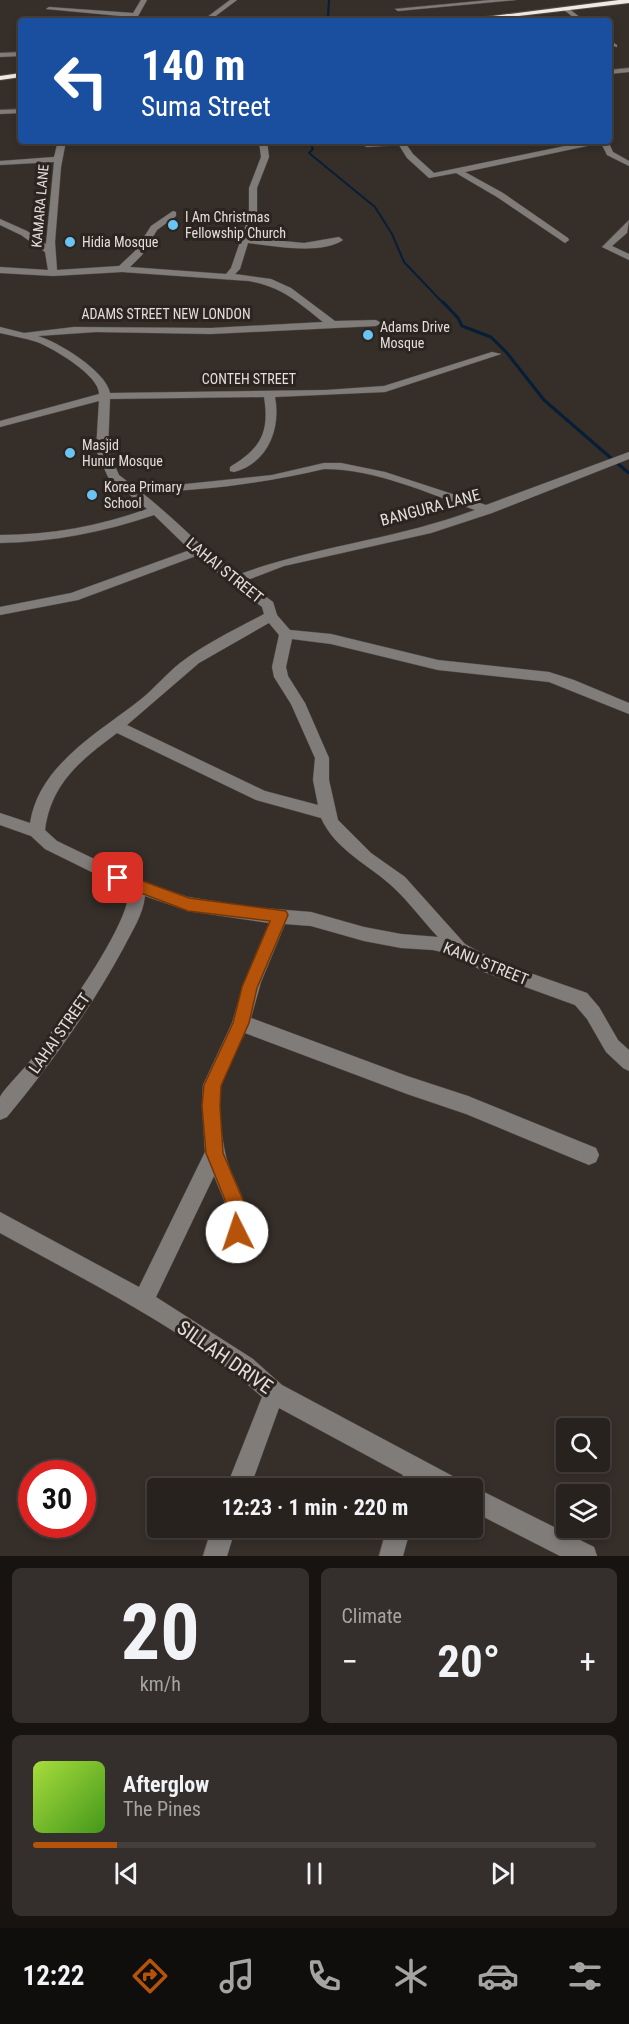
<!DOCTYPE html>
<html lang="en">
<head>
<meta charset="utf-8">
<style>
	:root { --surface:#28221f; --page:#342f2c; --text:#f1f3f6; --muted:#a5a4a4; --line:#443f3d; --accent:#b45309 }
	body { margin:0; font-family:"Roboto Condensed",sans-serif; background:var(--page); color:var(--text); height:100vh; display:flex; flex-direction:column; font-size:22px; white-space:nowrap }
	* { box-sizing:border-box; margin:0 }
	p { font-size:20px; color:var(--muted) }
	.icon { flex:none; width:33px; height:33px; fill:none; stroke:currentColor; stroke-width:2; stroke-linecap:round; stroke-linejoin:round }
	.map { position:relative; height:1556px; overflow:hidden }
	.panel { display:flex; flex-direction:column; gap:12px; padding:12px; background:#161311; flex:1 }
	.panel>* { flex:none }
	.banner { position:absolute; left:18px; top:18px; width:594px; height:126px; border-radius:6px; box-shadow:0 3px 9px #0003,0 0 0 2px var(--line); background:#1a4fa0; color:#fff; overflow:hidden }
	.controls { position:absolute; left:556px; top:1418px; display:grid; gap:12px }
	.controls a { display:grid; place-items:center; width:54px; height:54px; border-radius:6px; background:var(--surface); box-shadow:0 3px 9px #0003,0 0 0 2px var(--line); font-size:30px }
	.speed { position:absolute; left:18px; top:1460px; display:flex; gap:12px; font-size:30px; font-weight:700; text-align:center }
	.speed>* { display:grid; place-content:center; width:78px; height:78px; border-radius:50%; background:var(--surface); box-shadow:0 3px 9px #0003,0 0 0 2px var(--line); line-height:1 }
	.speed .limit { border:9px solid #d22; background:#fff; color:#111 }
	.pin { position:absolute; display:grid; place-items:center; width:51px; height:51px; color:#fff; margin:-26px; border-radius:12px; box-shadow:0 3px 9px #0006 }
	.me { position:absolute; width:66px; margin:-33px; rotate:356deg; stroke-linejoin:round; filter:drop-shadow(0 0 4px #0008) }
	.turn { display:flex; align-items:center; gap:21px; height:126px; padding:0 24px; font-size:27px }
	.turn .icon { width:78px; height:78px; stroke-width:2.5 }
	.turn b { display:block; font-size:42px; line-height:51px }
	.big { font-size:45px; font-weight:700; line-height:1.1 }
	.panel .widget { flex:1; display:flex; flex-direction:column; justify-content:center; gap:9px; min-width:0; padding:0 21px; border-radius:9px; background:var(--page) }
	.panel .dial { align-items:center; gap:0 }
	.dial b { font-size:78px; line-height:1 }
	.song { display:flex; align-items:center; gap:18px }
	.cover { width:72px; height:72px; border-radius:9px; background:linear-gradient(135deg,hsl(80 70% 55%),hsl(100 70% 35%)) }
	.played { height:6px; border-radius:3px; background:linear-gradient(90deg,var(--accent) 15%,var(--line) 15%) }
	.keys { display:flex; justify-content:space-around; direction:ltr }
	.heat { display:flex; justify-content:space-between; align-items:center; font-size:33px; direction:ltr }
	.panel .tiles { flex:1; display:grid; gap:12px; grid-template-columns:1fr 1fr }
	.widget:last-child { grid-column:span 2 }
	.trip { position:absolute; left:147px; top:1478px; width:336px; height:60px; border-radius:6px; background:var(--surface); box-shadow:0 3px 9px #0003,0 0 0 2px var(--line); font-weight:700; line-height:60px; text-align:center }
	.menu { display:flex; height:96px; justify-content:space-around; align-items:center; background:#100e0c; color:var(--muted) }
	.menu .icon { width:42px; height:42px }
	.menu .active { color:var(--accent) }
	.menu b { font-size:27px; color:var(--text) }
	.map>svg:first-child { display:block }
</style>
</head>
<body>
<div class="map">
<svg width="629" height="1556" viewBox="0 0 629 1556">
	<rect width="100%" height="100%" fill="#352e29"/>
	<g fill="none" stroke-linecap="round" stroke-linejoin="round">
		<path stroke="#071e37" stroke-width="2" d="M 322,21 L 328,17 L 329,0
			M 309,141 L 313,149 L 309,153 L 375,207 L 392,234 L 404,262 L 444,304"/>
		<path stroke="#071e37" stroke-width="3" d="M 443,302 L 458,318 L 462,326 L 491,337 L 507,353 L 544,400 L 612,459
			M 618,464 L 629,473"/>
		<defs>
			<path id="minor" d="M 141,0 L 147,0 L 137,18 L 159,18 L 161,21 L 129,21 L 131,17 L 46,9 L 49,7 L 133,13 Z
				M 230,0 L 237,0 L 209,21 L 202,21 Z
				M 490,0 L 516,0 L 398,11 L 395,9 Z
				M 564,8 L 568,8 L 585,21 L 578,21 L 564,10 Z
				M 609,40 L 617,45 L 617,47 L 609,45 Z
				M 21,52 L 21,56 L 0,57 L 0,53 Z
				M 629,68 L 629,72 L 609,74 L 609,70 Z
				M 21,109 L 21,113 L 0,114 L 0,110 Z
				M 58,141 L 66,141 L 61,167 L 55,242 L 57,270 L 119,266 L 135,251 L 151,226 L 173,211 L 176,212 L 176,216 L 157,230 L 142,255 L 130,267 L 226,274 L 231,268 L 249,216 L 249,188 L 261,157 L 259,141 L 267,141 L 269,157 L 257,188 L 257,216 L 250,238 L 304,243 L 339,237 L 343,240 C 321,255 274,246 248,243 L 240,269 L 235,274 L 271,279 L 291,288 L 335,321 L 376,320 L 381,323 L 376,326 L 211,334 L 96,332 L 38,336 C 58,342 106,371 110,393 L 326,390 L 384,386 L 492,352 L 501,354 L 385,392 L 275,397 C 281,429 268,463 234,472 L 230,471 L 230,467 C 260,449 270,433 264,397 L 110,399 L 108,450 L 119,475 L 132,485 L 176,485 L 272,475 L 324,463 L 341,463 L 385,472 L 486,505 L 629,452 L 629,459 L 492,513 L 431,533 L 284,566 L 245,581 L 273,602 L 277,615 L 290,630 L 331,634 L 438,660 L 549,672 L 574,680 L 629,703 L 629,714 L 549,682 L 438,670 L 331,644 L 292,639 L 286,667 L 288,676 L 305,703 L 329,758 L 329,780 L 338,820 L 371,853 L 405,877 L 465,944 L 496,961 L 587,993 L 599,1007 L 618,1040 L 629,1050 L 629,1071 L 623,1068 L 606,1052 L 587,1019 L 575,1005 L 484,972 L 455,955 L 433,950 L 401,948 L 364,941 L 311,926 L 285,924 L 261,982 L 251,1018 L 407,1076 L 468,1096 L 596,1148 L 599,1155 L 596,1162 L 589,1165 L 466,1114 L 407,1094 L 245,1033 C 238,1049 224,1070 221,1087 C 218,1107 221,1132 225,1152 C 230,1180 257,1209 244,1239 L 237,1242 L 230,1239 L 227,1232 L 224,1200 L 214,1176 L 156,1297 L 253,1359 L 282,1385 L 460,1480 L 464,1488 L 428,1488 L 423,1485 L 423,1488 L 399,1488 L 403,1475 L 279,1408 L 250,1488 L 226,1488 L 262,1397 C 189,1331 86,1281 0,1233 L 0,1212 L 139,1287 L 205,1152 L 202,1106 L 203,1085 L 232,1023 L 244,982 L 269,923 L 188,911 L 145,896 C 143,915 132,931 124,947 C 91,1008 51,1064 7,1117 L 0,1120 C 0,1114 0,1103 0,1097 C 3,1090 24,1069 30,1061 C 51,1033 134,921 128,890 L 45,849 L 31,836 L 0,825 L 0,813 L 30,823 C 39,765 98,733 140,700 C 154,689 166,674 180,663 C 206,643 236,629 264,614 L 262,607 L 196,556 L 78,600 L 0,615 L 0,607 L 71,593 L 190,550 L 154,515 C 104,532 53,542 0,543 L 0,535 C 51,535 99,526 147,509 L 108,477 L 96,450 L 99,401 L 0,427 L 0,421 L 99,394 C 100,376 53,348 37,342 C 25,338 12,336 0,333 L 0,327 L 24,333 L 74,327 L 211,328 L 323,322 C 298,302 282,287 249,281 L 122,272 L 53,276 L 0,273 L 0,267 L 48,270 L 45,252 L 21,235 L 0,225 L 0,219 L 27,231 L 46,244 L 54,162 L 0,165 L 0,161 L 54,157 ZM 324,469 C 376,469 427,493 475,510 C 398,539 315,546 237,575 C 203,549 174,518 141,492 C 203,491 264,483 324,469 ZM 269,623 L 279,635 L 272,667 L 274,677 L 291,704 L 315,758 L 313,780 L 318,805 L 265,791 L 127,725 L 199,663 ZM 117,733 L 256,800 L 321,818 C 336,851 370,865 394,888 C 410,903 423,921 438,937 L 401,934 L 364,927 L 311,912 L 250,907 L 188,897 L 140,881 L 57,841 L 45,830 C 51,783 81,760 117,733 Z
				M 354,141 L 404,141 L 413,154 L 434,173 L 589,141 L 608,141 L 613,152 L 629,161 L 629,166 L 607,155 L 601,143 L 465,172 L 503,193 L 568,238 L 569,240 L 565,243 L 497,197 L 456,173 L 429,178 L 407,158 L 399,145 L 367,147 Z
				M 629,220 L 627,233 L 612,246 L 629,254 L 629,260 L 602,247 Z
				M 472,1486 L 594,1547 L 597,1556 L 560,1556 L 472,1511 L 472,1488 L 468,1488 Z
				M 212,1527 L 236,1527 L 227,1556 L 203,1556 Z
				M 387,1527 L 411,1527 L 403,1556 L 379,1556 Z"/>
			<path id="highway" d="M 619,0 L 629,0 L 629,3 L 477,21 L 454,21 Z
				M 21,73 L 21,77 L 0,80 L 0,76 Z"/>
		</defs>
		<use href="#minor" stroke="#514a45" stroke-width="1"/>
		<use href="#highway" stroke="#514a45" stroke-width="2"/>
		<use href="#minor" fill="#807c79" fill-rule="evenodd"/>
		<use href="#highway" fill="#f0e8e1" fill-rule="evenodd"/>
	</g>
	<path fill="#b45309" stroke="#753606" stroke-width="1.5" d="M 118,872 L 189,898 L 286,911 L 288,915 L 257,988 L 249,1023 L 221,1086 L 220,1106 L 223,1153 L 243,1200 L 246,1232 L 243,1239 L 237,1241 L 230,1239 L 227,1232 L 225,1200 L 206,1153 L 202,1106 L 204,1085 L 233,1023 L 242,987 L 270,921 L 188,911 L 112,882 L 110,878 L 112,873 Z"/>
	<g fill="#6ac3f1" stroke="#2b241f" stroke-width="2">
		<circle cx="173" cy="225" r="6"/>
		<circle cx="70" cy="242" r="6"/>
		<circle cx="368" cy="335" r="6"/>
		<circle cx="70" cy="453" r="6"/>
		<circle cx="92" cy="495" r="6"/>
	</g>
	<g text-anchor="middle" stroke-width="6" stroke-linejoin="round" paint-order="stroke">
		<g font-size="14" fill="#e3dedb" stroke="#2b241f">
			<text transform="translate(40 206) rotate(-85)" y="5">KAMARA LANE</text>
			<text x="166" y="319">ADAMS STREET NEW LONDON</text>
			<text x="249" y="384">CONTEH STREET</text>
		</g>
		<g font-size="14" fill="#e3dedb" stroke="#2b241f" text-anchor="start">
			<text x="185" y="222">I Am Christmas<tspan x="185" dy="16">Fellowship Church</tspan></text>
			<text x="82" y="247">Hidia Mosque</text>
			<text x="380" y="332">Adams Drive<tspan x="380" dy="16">Mosque</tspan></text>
			<text x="82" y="450">Masjid<tspan x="82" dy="16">Hunur Mosque</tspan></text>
			<text x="104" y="492">Korea Primary<tspan x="104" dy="16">School</tspan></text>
		</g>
		<g font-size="16" fill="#e3dedb" stroke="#2b241f">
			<text transform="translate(430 507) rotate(-15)" y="6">BANGURA LANE</text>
			<text transform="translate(225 570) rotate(39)" y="6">LAHAI STREET</text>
			<text transform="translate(486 963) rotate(22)" y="6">KANU STREET</text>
			<text transform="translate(59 1033) rotate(-55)" y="6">LAHAI STREET</text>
		</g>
		<g font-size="20" fill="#e3dedb" stroke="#2b241f">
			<text transform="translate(225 1357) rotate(35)" y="7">SILLAH DRIVE</text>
		</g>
	</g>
</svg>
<div class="controls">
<a><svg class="icon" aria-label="search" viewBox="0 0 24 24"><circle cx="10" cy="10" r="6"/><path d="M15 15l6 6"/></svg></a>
<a><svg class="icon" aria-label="layers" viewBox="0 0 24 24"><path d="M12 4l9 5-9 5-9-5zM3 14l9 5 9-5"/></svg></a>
</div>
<div class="speed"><div class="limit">30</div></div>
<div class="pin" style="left:118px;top:878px;background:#d93025"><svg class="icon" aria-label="arrive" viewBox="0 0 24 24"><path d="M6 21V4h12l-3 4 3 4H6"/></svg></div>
<svg class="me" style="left:237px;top:1232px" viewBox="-20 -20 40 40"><circle r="19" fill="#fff"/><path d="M0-13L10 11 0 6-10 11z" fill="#b45309"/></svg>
<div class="trip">12:23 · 1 min · 220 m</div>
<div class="banner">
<div class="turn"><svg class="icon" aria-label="left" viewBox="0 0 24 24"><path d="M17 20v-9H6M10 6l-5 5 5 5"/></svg><div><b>140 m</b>Suma Street</div></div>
</div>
</div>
<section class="panel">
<div class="tiles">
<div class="widget dial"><b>20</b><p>km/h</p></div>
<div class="widget"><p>Climate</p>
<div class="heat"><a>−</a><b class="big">20°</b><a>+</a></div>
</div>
<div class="widget">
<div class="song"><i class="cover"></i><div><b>Afterglow</b><p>The Pines</p></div></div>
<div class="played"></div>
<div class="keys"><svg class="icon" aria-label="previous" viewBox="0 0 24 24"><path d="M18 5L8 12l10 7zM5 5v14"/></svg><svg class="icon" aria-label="pause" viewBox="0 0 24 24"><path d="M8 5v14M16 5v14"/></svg><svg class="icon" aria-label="next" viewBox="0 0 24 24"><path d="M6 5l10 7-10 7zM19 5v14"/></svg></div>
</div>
</div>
</section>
<nav class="menu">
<b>12:22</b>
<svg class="icon active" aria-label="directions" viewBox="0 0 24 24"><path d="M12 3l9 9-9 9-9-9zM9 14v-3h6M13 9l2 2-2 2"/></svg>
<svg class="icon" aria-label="music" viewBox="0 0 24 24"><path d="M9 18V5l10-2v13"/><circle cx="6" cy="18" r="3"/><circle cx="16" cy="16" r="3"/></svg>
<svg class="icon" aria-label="phone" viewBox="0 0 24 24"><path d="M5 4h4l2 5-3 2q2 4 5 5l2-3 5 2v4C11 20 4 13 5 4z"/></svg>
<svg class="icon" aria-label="climate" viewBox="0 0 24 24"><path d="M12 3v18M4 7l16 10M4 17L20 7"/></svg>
<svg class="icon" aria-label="car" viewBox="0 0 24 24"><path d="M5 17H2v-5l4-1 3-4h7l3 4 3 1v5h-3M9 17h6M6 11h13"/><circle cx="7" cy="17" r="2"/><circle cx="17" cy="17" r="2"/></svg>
<svg class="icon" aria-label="filters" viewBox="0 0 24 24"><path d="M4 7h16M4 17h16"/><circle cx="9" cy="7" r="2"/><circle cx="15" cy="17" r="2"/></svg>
</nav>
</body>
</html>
